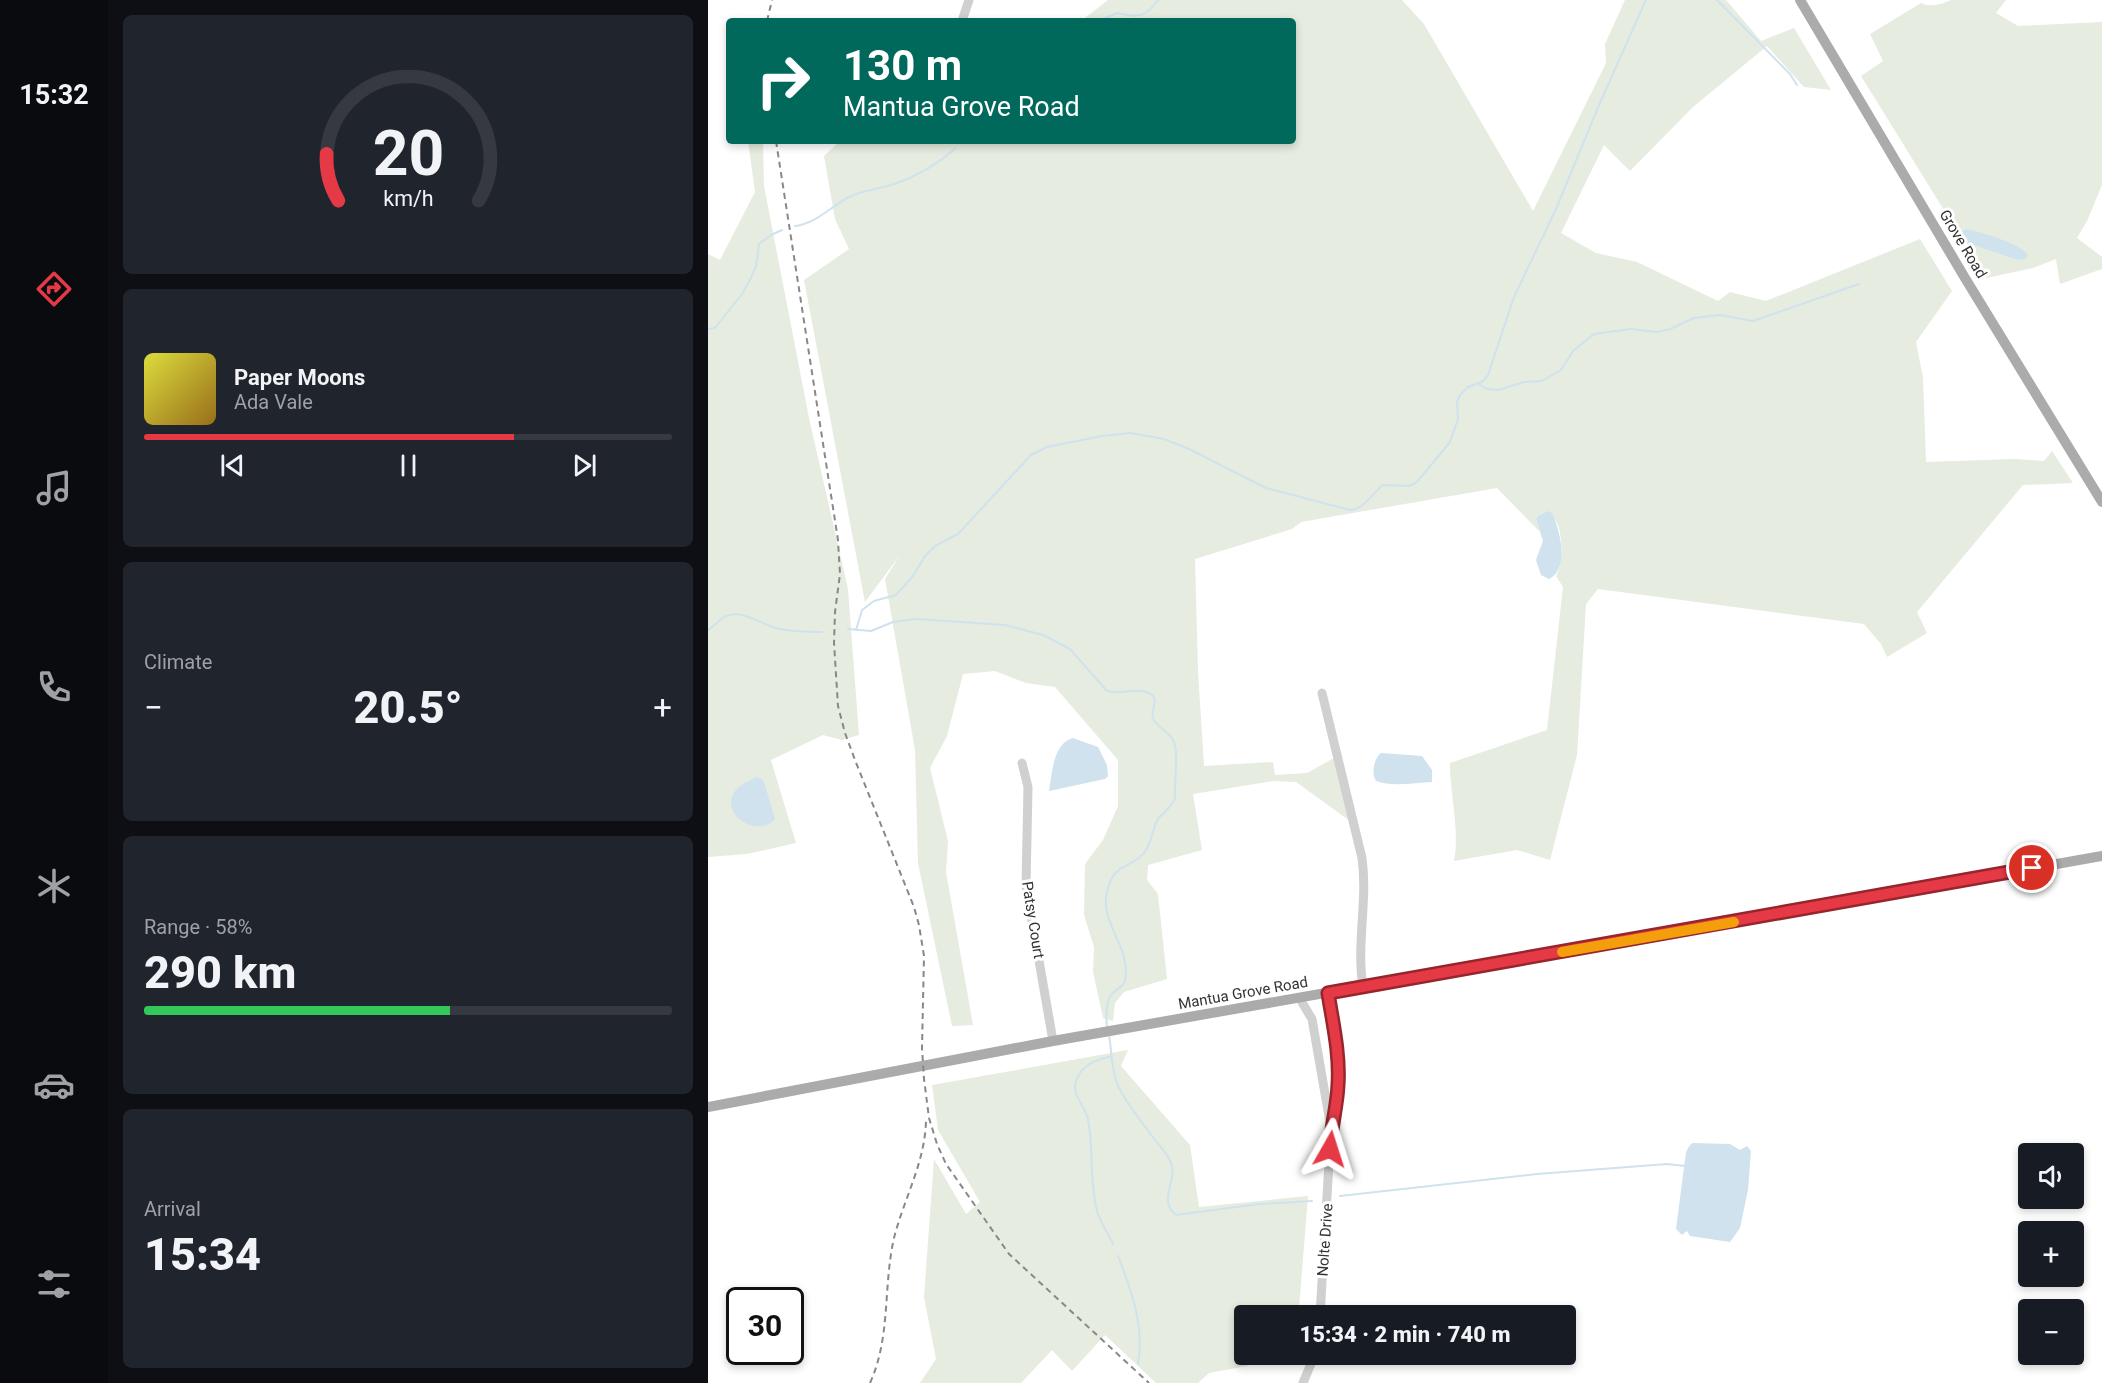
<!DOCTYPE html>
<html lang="en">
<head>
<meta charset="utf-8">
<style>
	:root { --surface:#171b24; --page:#20242c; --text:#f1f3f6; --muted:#9ea1a6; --line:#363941; --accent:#e63946 }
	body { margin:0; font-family:Roboto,sans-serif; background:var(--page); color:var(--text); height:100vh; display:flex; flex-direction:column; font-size:22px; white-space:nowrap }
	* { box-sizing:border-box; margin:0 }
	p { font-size:20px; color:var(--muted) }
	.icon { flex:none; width:33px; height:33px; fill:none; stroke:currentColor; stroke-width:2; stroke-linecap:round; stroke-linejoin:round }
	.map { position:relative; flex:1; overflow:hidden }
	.panel { display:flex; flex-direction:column; gap:15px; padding:15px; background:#0d0f14; width:600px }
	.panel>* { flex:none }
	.guide { position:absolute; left:18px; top:18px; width:570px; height:126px; border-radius:6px; box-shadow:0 3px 9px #0003; background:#00695c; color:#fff; overflow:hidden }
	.tools { position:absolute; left:1310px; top:1143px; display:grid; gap:12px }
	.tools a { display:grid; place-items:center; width:66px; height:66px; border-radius:6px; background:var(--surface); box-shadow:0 3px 9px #0003; font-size:30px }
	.speed { position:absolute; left:18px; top:1287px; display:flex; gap:12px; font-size:30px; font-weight:700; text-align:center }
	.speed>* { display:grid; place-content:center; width:78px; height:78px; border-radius:50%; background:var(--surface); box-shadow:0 3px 9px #0003; line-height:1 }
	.speed .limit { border:3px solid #111; border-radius:9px; background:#fff; color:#111 }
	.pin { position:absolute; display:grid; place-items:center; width:51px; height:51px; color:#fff; margin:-26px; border:3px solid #fff; border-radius:50%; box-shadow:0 2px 6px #0007 }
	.me { position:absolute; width:66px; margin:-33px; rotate:6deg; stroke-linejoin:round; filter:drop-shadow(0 0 4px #0008) }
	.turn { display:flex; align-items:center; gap:21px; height:126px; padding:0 18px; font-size:27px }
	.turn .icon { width:78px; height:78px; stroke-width:2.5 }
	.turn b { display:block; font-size:42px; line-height:51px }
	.big { font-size:45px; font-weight:800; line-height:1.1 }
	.panel .tile { flex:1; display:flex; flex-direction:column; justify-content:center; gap:9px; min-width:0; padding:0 21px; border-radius:9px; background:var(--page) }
	.panel .dial { align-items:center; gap:0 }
	.dial svg { height:156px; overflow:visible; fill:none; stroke:var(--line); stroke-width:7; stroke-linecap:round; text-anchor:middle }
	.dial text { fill:var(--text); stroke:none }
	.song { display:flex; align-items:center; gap:18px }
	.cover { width:72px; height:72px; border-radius:9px; background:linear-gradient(135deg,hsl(60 70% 55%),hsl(40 70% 35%)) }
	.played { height:6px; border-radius:3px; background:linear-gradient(90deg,var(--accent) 70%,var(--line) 70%) }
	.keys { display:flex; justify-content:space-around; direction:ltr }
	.heat { display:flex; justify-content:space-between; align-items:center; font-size:33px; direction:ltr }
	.charge { height:9px; border-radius:4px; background:linear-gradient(90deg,#34c759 58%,var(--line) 0) }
	.trip { position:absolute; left:526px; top:1305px; width:342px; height:60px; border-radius:6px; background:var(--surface); box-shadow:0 3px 9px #0003; font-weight:800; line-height:60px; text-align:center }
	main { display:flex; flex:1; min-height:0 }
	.menu { display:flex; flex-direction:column; width:108px; justify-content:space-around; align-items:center; background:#090b0e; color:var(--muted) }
	.menu .icon { width:42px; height:42px }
	.menu .on { color:var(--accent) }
	.menu b { font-size:27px; color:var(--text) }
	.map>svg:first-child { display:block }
</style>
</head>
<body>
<main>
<nav class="menu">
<b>15:32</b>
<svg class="icon on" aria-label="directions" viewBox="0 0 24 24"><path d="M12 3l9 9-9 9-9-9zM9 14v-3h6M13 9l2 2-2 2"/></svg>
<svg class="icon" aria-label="music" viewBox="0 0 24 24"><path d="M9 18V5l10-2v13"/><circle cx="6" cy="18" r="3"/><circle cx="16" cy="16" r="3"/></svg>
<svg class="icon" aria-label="phone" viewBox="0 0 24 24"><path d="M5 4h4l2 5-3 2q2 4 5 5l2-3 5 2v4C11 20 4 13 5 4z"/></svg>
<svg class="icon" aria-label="climate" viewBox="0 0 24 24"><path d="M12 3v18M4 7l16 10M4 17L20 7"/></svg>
<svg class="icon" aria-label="car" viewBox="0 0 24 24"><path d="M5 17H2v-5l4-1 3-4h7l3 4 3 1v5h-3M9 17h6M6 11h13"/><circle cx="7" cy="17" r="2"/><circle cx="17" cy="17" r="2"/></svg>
<svg class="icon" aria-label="filters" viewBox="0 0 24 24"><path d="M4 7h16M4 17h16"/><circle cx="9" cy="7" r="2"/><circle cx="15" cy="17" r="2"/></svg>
</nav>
<section class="panel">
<div class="tile dial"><svg viewBox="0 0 100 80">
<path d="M14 69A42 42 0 1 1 86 69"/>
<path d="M14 69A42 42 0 0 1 8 45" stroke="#e63946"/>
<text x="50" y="56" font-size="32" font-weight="700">20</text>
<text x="50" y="72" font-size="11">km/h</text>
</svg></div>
<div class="tile">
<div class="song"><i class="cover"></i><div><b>Paper Moons</b><p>Ada Vale</p></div></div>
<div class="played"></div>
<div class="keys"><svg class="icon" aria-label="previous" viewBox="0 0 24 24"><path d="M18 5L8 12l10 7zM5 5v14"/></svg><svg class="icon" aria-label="pause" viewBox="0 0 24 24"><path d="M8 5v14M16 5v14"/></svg><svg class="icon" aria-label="next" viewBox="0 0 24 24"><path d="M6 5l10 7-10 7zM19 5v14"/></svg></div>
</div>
<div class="tile"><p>Climate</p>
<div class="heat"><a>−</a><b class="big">20.5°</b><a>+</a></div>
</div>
<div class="tile"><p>Range · 58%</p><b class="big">290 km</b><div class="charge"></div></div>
<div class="tile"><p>Arrival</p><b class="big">15:34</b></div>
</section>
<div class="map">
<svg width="1394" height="1383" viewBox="0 0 1394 1383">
	<rect width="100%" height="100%" fill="#fff"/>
	<path fill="#e6ecdf" d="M 400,0 L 694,0 L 716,24 L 825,211 L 898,63 L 897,44 L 917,0 L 1018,0 L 1053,41 L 1086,28 L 1123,90 L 1096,87 L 1059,46 L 985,107 L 922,171 L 896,145 L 853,233 L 888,253 L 929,262 L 1010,301 L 1022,292 L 1058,301 L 1212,239 L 1244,291 L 1208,342 L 1215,378 L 1218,462 L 1306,459 L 1336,461 L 1344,451 L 1365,483 L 1315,485 L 1209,612 L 1219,633 L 1179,657 L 1173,644 L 1156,624 L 890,589 L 878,604 L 869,755 L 842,860 L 809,850 L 746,861 C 752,829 742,796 742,763 L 839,730 L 855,587 L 848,576 C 855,566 855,535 849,523 C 847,519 842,515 839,511 L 831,515 L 828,519 L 832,532 L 789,488 L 593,522 L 584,529 L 487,559 L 490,672 L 496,766 L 565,762 L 567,775 L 599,773 L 626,758 L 642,821 L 588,782 L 565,781 L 485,794 L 494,850 L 440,865 L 439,880 L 450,894 L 459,979 L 416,992 L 407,1003 L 405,1021 L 395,1018 L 385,972 L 386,947 L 376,915 L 377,864 L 395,840 L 410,806 L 410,760 L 347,687 L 318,683 L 287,671 L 255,674 L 239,736 L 222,768 L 240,841 L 238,872 L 265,1025 L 244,1026 L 210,863 L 207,750 L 177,579 L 192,555 L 157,602 L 96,280 L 141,249 L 127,219 L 116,156 L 132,141 L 585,141 L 585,21 L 373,21 Z
		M 1243,0 L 1298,0 L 1288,13 L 1310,26 L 1394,22 L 1394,185 L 1379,221 L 1369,238 L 1394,257 L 1394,269 L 1352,284 L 1348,259 L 1325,268 L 1278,278 L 1153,76 L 1175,61 L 1162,34 L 1213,3 C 1222,8 1234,4 1243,0 Z
		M 40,141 L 55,141 L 56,186 L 101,418 L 140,589 L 151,735 L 134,740 L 115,735 L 63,760 L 88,843 L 39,854 L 0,857 L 0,254 L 12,260 L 47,192 Z
		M 420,1050 L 413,1066 L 482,1145 L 491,1207 L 600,1196 L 591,1308 L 584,1315 L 537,1316 L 537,1354 L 549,1355 L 539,1366 L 501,1373 L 490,1383 L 448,1383 L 397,1335 L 364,1371 L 344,1350 L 313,1383 L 212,1383 L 228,1359 L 216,1297 L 226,1159 L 258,1214 L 272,1202 L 230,1130 L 224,1085 Z"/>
	<path fill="#cfe2ee" d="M 1258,229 C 1272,232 1316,244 1320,256 L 1316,259 L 1310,260 L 1254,241 L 1251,234 Z
		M 839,511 L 844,513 C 852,530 862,569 841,579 L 833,575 L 828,560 L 835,541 L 828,519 L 831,515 Z
		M 365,738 L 390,747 L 399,765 L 400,776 L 397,779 L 341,791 C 344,774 345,743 365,738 Z
		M 673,753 L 714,756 L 724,770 L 724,782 C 707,783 683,787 668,781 C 663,773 666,758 673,753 Z
		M 48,777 L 54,779 L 56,782 L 67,819 C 49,840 9,812 28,790 C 32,784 42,781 48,777 Z
		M 985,1143 L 1022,1144 L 1032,1150 L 1039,1146 L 1043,1151 L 1040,1190 L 1032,1228 L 1022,1242 L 982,1236 L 979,1231 L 974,1235 L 968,1229 L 978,1152 L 982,1145 Z"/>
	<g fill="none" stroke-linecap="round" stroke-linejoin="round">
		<path stroke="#cfe2ee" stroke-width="2" d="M 1009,0 L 1082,74 L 1089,85
			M 390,21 L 409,13 C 420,15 429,19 440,11 C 445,8 446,3 451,0
			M 87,226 C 109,223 122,207 141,197 C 155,190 171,189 186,184 C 208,177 229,164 247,149
			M 0,329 L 7,328 L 34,294 L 43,278 L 48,266 L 51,244 L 63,235 L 74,230
			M 770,384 L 779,389 L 790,390 L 816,382 L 834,381 L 853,370 L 865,351 L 886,334 L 923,329 L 949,332 L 962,329 L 986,318 L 1012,315 L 1045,321 L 1151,284
			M 140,629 L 163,631 L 185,622 L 208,619 L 297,625 L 335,635 L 362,649 L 399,691 C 412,695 429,687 441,693 C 453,698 442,709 445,718 C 449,728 462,732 466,742 C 471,751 466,785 467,798 C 464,807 456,812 450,819 C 444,829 444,843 436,853 C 428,864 411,865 404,878 C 384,917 419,938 418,974 C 418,987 410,987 403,995 C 398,1002 398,1018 399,1027
			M 0,630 C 7,626 11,619 18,616 C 36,609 55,626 72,629 C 86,632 100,632 114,632
			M 148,630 L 154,610 L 166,601 L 188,595 L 205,576 L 217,556 L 227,546 L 250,534 L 323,455 L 339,447 L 394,436 L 422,433 L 456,439 L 481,449 L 558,488 L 642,510 C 655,510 665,493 675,485 L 701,486 L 709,482 L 742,442 L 750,419 L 749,402 L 752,395 L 760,387 L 774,382 L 780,375 L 806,297 L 848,209 L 891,105 L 938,0
			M 401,1035 C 404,1052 403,1070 410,1086 C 419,1104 432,1120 444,1136 C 451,1145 459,1153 463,1163 C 470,1181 449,1200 468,1215 L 551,1204 L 604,1201
			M 404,1056 C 388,1060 374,1064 368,1081 C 363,1095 377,1105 380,1119 C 386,1149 381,1181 389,1211 C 392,1222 400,1233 405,1244
			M 632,1196 L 829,1174 L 959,1164 L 977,1166
			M 410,1256 C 423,1289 437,1327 430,1364"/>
		<path stroke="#d0d0d0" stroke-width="9" d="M 254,21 L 261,0
			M 614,693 L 654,858 C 660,901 648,944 655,987
			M 314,763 L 320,787 L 318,886 L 345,1041
			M 620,993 C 628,1038 635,1081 623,1126
			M 592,999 L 604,1019 L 623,1128 L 612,1316
			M 595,1383 L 607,1354"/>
		<path stroke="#ababab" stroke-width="10" d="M 1092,0 L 1257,278 L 1394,502
			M 0,1107 L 345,1041 L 1394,856"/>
		<path stroke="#888" stroke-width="2" stroke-dasharray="6 4.5" stroke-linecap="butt" d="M 59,21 L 64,0
			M 68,141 L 130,540 L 132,574 L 127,612 L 126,643 L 130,706 L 137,733 L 147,760 L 206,907 L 211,925 L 216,956 L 214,1048 L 216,1079 L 221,1118 L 229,1144 L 238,1164 L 301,1254 L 441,1383
			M 162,1383 C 183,1337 175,1286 186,1238 C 196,1198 218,1161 218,1118"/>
	</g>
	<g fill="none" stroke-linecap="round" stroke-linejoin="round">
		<defs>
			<path id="route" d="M 622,1149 C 623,1127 629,1107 630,1085 C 632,1054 625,1024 620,993 L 1324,868"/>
		</defs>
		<use href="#route" stroke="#96252e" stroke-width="15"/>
		<use href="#route" stroke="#e63946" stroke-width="10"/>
		<path stroke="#f59e0b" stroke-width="10" d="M 854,952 L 1026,922"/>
	</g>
	<g text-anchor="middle" stroke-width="6" stroke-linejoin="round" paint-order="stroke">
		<g font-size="15" fill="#333" stroke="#fff">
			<text transform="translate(1255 244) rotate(59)" y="5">Grove Road</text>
			<text transform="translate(325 920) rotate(81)" y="5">Patsy Court</text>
			<text transform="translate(535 993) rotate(-10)" y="5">Mantua Grove Road</text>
			<text transform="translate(617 1240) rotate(-86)" y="5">Nolte Drive</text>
		</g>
	</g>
</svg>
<div class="tools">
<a><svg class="icon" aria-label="sound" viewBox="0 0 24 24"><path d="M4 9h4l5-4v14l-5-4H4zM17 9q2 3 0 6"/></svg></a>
<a>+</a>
<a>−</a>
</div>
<div class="speed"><div class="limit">30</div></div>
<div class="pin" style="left:1324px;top:868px;background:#d93025"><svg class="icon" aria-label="arrive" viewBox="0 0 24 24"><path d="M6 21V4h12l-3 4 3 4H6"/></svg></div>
<svg class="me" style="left:622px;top:1149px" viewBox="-20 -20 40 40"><path d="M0-17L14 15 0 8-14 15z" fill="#e63946" stroke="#fff" stroke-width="4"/></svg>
<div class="trip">15:34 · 2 min · 740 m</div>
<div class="guide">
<div class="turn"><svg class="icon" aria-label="right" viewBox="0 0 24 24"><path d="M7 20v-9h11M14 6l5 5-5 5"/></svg><div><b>130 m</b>Mantua Grove Road</div></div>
</div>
</div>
</main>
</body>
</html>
